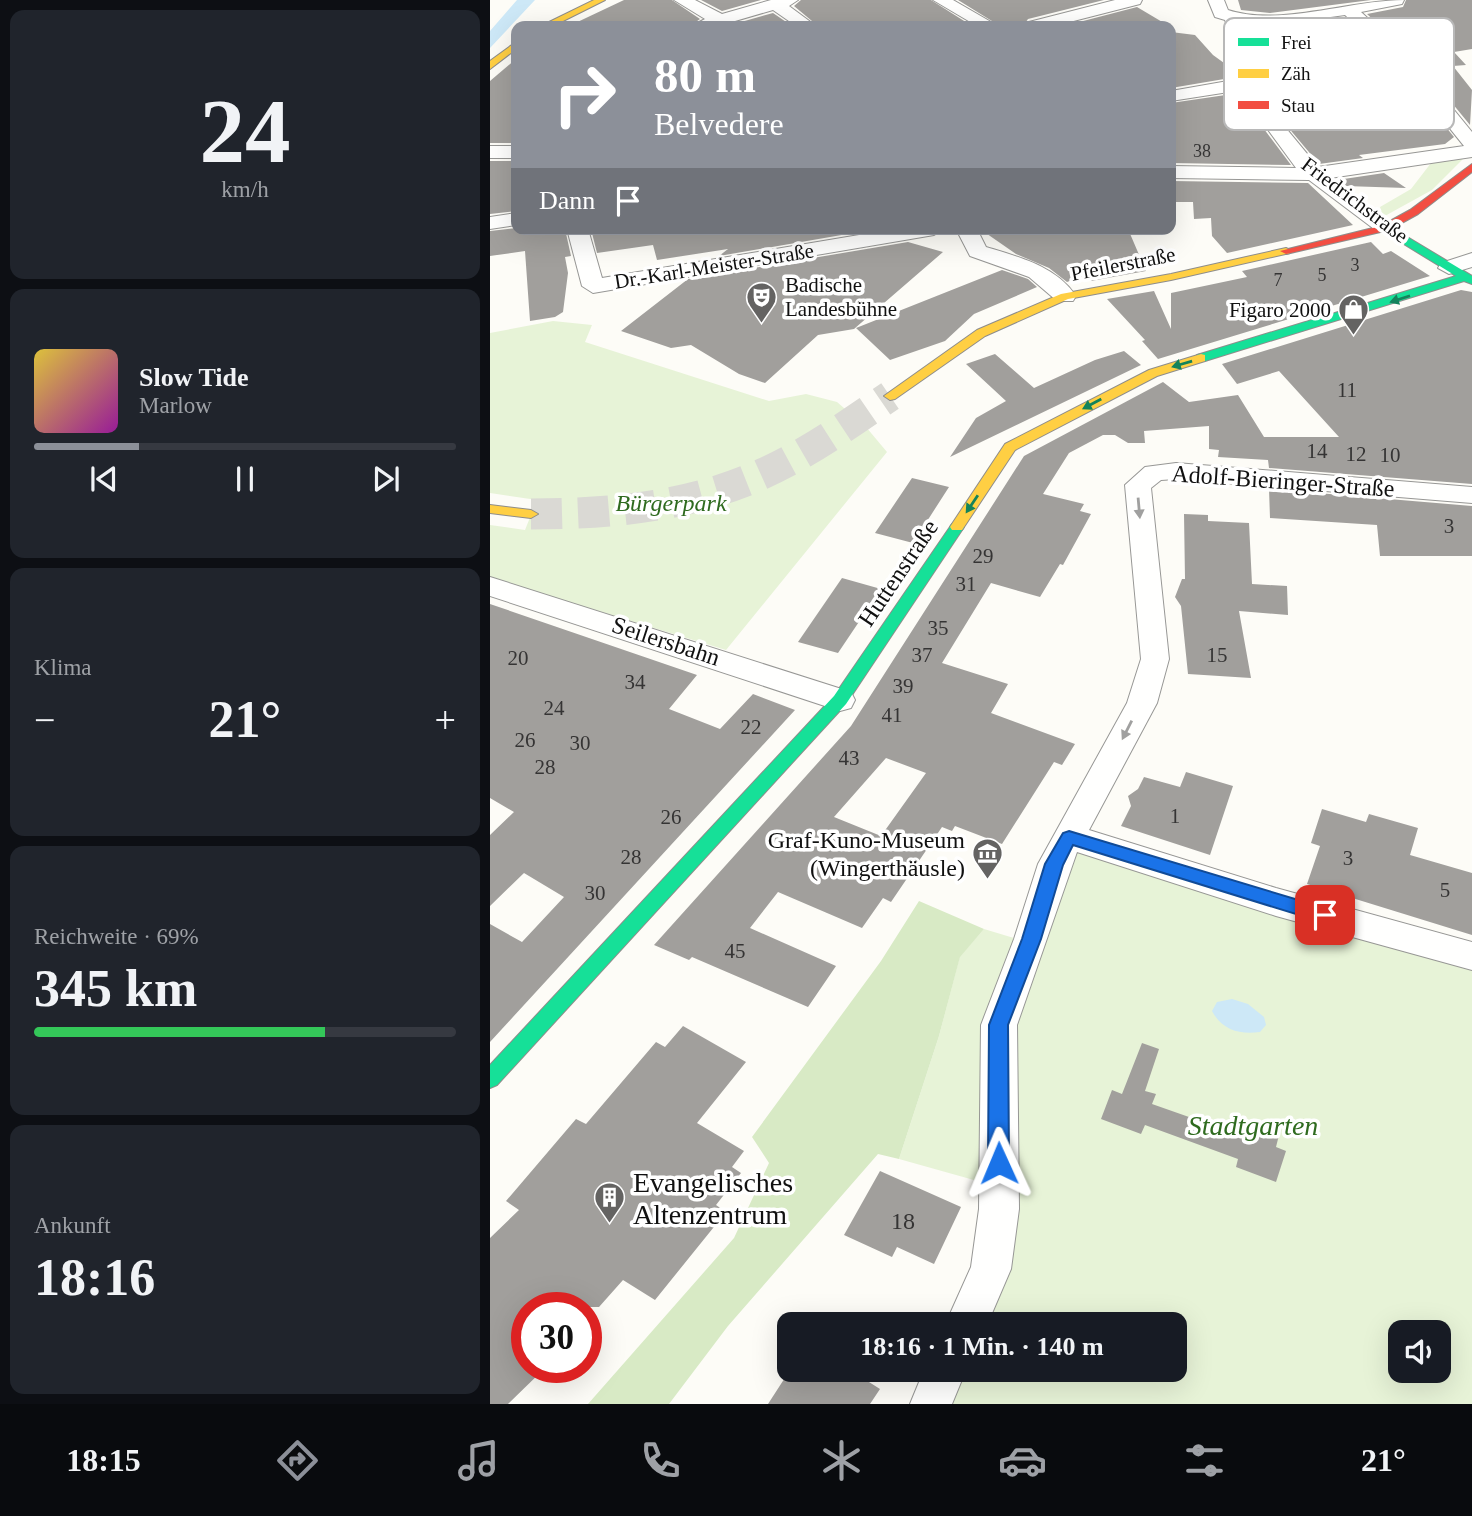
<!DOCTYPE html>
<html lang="de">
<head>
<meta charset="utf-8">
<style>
	:root { --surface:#171b24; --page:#20242c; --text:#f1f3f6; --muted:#9ea1a6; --line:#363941; --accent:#8c9099 }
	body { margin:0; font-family:"Times New Roman",serif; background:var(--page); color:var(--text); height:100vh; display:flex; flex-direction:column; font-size:26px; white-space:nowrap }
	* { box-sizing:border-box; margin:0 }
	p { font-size:23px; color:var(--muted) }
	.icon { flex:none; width:38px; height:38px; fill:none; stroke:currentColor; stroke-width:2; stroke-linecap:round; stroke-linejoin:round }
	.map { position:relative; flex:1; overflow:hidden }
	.sheet { display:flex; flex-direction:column; gap:10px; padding:10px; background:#0d0f14; width:490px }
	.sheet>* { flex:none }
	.banner { position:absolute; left:21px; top:21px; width:665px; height:214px; border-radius:14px; box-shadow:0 7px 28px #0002; background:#8c9099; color:#fff; overflow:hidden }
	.tools { position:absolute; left:898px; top:1320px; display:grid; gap:14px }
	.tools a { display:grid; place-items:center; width:63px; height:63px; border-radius:14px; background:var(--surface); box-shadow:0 7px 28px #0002; font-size:35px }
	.speed { position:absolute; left:21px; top:1292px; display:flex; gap:14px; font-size:35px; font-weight:700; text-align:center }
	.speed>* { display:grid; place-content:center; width:91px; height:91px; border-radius:50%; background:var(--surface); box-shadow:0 7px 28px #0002; line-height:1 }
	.speed .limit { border:10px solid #d22; background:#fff; color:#111 }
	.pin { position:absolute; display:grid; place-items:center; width:60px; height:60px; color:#fff; margin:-30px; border-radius:14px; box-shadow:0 4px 10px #0006 }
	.me { position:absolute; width:77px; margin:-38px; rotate:359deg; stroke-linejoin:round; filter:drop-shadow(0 0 5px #0008) }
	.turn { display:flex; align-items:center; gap:24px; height:147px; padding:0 28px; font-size:32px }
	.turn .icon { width:91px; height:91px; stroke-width:2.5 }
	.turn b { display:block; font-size:49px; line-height:60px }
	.then { display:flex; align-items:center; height:66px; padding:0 28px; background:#0003; gap:14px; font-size:26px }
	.big { font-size:52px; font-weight:600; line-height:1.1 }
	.sheet .widget { flex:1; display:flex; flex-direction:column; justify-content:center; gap:10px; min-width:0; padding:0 24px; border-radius:14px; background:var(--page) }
	.sheet .dial { align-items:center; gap:0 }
	.dial b { font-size:91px; line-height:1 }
	.song { display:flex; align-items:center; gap:21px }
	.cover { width:84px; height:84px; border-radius:10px; background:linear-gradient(135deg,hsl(50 70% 55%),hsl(300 70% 35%)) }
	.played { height:7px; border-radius:4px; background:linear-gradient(90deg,var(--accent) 25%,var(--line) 25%) }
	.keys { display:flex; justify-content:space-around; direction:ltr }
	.heat { display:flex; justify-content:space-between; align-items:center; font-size:38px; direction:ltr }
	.charge { height:10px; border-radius:5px; background:linear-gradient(90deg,#34c759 69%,var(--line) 0) }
	.trip { position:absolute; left:287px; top:1312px; width:410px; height:70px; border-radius:14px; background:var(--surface); box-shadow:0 7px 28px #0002; font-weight:600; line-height:70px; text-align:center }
	.menu { display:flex; height:112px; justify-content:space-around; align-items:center; background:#090b0e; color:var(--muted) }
	.menu .icon { width:49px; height:49px }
	.menu .selected { color:var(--accent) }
	.menu b { font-size:32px; color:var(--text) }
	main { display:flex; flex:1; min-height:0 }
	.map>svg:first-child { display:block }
</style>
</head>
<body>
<main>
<section class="sheet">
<div class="widget dial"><b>24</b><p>km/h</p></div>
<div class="widget">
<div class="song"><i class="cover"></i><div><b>Slow Tide</b><p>Marlow</p></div></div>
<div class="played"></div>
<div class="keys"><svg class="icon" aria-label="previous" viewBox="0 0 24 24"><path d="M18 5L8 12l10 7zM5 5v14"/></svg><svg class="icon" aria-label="pause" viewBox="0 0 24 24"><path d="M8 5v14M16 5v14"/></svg><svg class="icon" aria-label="next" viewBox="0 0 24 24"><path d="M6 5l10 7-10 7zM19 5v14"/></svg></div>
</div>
<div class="widget"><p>Klima</p>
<div class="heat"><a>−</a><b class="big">21°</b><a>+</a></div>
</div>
<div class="widget"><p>Reichweite · 69%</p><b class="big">345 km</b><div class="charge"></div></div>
<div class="widget"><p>Ankunft</p><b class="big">18:16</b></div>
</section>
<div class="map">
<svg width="982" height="1404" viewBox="0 0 982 1404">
	<rect width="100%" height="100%" fill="#fdfcf7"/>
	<path fill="#e7f3d7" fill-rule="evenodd" d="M 974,158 L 942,190 L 893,217 L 890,207 L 921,189 L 941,163 Z
		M 63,321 L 102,325 L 95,342 L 279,401 L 316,394 L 347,402 L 376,427 L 397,452 L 236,650 L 0,578 L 0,525 L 35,530 L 47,500 L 0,493 L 0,333 Z
		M 584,848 L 982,962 L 982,1404 L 454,1404 L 468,1370 L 684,1370 L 684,1325 L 487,1325 L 516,1189 L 409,1159 L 449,1036 L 470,956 L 494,929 L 537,942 ZM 910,1332 L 948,1332 L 948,1370 L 910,1370 Z"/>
	<path fill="#d8eac5" d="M 429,901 L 494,929 L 470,957 L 449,1036 L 409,1159 L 388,1154 L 238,1326 L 179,1404 L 98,1404 L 244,1238 L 279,1163 L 262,1137 L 391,961 Z"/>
	<path fill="#cde8f7" d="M 27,0 L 45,0 L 0,48 L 0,31 Z
		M 742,999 L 758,1004 L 774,1017 L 776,1025 L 770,1032 C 750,1035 732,1030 722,1011 L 727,1002 Z"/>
	<path fill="#a19f9c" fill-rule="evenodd" d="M 134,0 L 182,0 L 210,19 L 200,26 L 79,26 Z
		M 211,0 L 271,0 L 232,11 Z
		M 311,0 L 441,0 L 482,26 L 328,26 L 304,6 Z
		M 468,0 L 614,0 L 538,19 L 533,26 L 510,26 Z
		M 748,0 L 881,0 L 780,13 L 751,10 Z
		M 916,0 L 982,0 L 982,49 L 964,52 L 976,65 L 963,66 L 982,90 L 980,125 L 926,59 L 877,14 L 913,7 Z
		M 647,7 L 679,26 L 574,26 Z
		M 283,13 L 302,26 L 237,26 Z
		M 681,32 L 705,35 L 723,55 L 752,76 L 681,88 Z
		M 26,59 L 26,143 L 0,143 L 0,81 Z
		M 912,73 L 964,137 L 955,144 L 869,155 L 873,158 L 829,164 L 797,126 L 776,80 L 779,76 Z
		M 756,92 L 774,129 L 801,165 L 681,163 L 681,103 Z
		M 0,161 L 26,161 L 26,211 L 0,214 Z
		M 894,173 L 916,188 L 855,186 L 847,180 Z
		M 681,181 L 818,183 L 863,225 L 737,253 L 722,236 L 721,218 L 704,219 L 703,202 L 681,202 Z
		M 26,228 L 75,229 L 81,256 L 75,257 L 78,273 L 73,312 L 65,317 L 40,321 L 35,251 L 0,256 L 0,231 Z
		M 101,229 L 368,229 L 369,232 L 229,256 L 238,249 L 167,260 L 163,245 L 107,253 Z
		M 490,229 L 638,229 L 656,271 L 601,281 L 596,275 L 577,282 L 559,268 L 526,254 Z
		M 418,242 L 453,252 L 364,329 L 328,335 L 275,383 L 249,374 L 201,345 L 181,348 L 131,331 L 198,279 Z
		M 881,242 L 893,254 L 901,251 L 940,276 L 668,359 L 652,341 L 655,340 L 617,299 L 664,291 L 681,329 L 681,293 L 757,277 L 752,271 Z
		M 512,270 L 538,279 L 547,287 L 484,314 L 455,341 L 400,360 L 366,328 Z
		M 971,290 L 982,292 L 982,484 L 779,468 L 778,460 L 728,457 L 729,450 L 719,449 L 719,426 L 654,431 L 655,443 L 638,443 L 625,435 L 613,435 L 579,453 L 553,494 L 594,504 L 590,511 L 601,514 L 573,565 L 570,564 L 550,597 L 501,583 L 452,663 L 518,684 L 501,713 L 585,744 L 572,765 L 564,762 L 512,844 L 465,826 L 462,831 L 452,827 L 401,902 L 393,898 L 372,928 L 288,892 L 260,928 L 346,966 L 318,1007 L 202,957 L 199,960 L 164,945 L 361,726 L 534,456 L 673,382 L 699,402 L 748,395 L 774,437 L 849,437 L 789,371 L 747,384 L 732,364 ZM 396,758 L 436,773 L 391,836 L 344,817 Z
		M 634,351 L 651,365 L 460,457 L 486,418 L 516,401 L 476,364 L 505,354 L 544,388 L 605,360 Z
		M 422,478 L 459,487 L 423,543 L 385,533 Z
		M 779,489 L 982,506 L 982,556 L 890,556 L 887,525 L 780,518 Z
		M 694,514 L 718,515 L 718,521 L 759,523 L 762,584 L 797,586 L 798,615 L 749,611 L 761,678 L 698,674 L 691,606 L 685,597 L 692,579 L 695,579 Z
		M 352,578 L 391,589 L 348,653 L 308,642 Z
		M 0,604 L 207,675 L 179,709 L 230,729 L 263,694 L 305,710 L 0,1042 L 0,924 L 32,942 L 74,897 L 34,873 L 0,906 L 0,835 L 24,812 L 0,798 Z
		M 696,772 L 743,786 L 720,855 L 631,826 L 641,806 L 638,796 L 648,789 L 654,777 L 690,787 Z
		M 832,809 L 876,822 L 879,814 L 928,828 L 920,855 L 982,873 L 982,935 L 817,884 L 830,846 L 821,843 Z
		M 193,1026 L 256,1062 L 207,1123 L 254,1151 L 242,1167 L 251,1173 L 226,1205 L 236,1212 L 165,1300 L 133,1280 L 109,1307 L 37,1307 L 37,1367 L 56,1367 L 18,1404 L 0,1404 L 0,1238 L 29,1210 L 16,1201 L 86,1119 L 96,1124 L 166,1042 L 175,1047 Z
		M 652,1043 L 669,1049 L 655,1091 L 666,1094 L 662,1104 L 753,1136 L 757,1125 L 767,1129 L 769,1123 L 790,1131 L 786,1147 L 796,1151 L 786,1182 L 746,1167 L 748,1159 L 655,1125 L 651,1134 L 611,1119 L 622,1090 L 632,1094 Z
		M 390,1171 L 471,1207 L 444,1264 L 407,1247 L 402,1257 L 354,1235 Z
		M 300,1370 L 360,1370 L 390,1389 L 380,1404 L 278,1404 Z"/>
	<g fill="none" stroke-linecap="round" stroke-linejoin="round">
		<path stroke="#dad9d4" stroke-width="31" stroke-dasharray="31 16" stroke-linecap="butt" d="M 41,514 C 120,514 199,507 272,474 C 317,454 359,424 400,396"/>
		<defs>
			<path id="street" d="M 184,0 L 205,0 L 232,14 L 281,0 L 308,0 L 299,6 L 326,26 L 306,26 L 283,10 L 228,26 L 202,26 L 215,19 Z
				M 443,0 L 463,0 L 508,26 L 487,26 Z
				M 625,0 L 652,0 L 650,4 L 564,26 L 536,26 L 539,22 Z
				M 718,0 L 734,0 L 738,10 C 790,27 860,0 914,0 L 912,4 L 871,12 L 924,61 L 982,132 L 982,157 L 840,178 L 902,224 L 905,228 L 902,232 L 888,232 L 819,180 L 681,178 L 681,166 L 806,168 L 776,127 L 758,89 L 681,101 L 681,91 L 755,78 L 735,20 L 725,17 ZM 855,15 L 902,60 L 767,63 L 753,23 L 790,24 ZM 913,70 L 974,146 L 828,167 L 795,127 L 773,80 L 778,73 Z
				M 0,146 L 26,146 L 26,158 L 0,158 Z
				M 26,213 L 26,225 L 0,229 L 0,217 Z
				M 77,229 L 98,229 L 112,278 L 405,229 L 454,229 L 444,235 L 103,293 L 92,286 Z
				M 466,229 L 487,229 L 496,247 C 529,257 566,266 586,296 L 583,301 L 567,301 L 539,277 L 480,256 Z
				M 982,253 L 982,267 L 959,274 L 948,268 L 951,263 Z
				M 686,463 L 982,487 L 982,503 L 686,479 L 671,480 L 661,488 L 679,659 L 667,703 L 599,830 L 786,888 L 982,942 L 982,970 L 786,916 L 587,852 L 527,1025 L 529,1209 L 521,1269 L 497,1325 L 455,1325 L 481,1267 L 489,1209 L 491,1025 L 524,939 L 548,864 L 637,703 L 651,659 L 635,485 L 655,467 Z
				M 0,577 L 361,692 L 365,700 L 361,708 L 350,711 L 0,596 Z
				M 434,1370 L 476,1370 L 462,1404 L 420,1404 Z"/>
			<path id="fast" d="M 891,226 L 899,226 L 982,276 L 982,284 L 974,281 L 715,361 L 707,361 L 707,355 L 966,276 L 891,230 Z
				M 467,523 L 474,527 L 356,704 L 7,1085 L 0,1088 L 0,1065 L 344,696 L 462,524 Z"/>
			<path id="slow" d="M 104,0 L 115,0 L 63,26 L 51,26 Z
				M 26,42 L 26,49 L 0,69 L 0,61 Z
				M 796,248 L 802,251 L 800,253 L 681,280 L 578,299 L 495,336 L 405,399 L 400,400 L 394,396 L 487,330 L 571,294 L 681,274 Z
				M 711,354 L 715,355 L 715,361 L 667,376 L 525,450 L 472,530 L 462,530 L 460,527 L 515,444 L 659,370 Z
				M 0,505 L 41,510 L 48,514 L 41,518 L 0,513 Z"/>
			<path id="jam" d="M 982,164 L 982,172 L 928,214 L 899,230 L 796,254 L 790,251 L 891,226 L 920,210 Z"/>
		</defs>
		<use href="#street" stroke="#979795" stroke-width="2"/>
		<use href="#fast" stroke="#8e8d8b" stroke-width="2"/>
		<use href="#slow" stroke="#8e8d8b" stroke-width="2"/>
		<use href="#jam" stroke="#8e8d8b" stroke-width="2"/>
		<use href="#street" fill="#fffffe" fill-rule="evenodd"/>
		<use href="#fast" fill="#16e098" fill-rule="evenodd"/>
		<use href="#slow" fill="#ffcf43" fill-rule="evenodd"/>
		<use href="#jam" fill="#f24e42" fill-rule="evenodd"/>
	</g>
	<defs><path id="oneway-solid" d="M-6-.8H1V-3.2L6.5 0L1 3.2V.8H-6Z" transform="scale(1.75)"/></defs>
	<g fill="#14835b">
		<use href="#oneway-solid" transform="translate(910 299) rotate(162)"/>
		<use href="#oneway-solid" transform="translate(692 364) rotate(164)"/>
		<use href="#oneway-solid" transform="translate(602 404) rotate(152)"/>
		<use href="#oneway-solid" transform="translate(482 504) rotate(124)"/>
	</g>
	<g fill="#a0a09f">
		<use href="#oneway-solid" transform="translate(649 508) rotate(85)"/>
		<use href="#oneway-solid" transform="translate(637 730) rotate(117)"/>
	</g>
	<path fill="#1a73e8" stroke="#114b97" stroke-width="2" d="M 579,831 L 835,908 L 844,915 L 835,923 L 583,845 L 573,865 L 551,939 L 518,1025 L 519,1163 L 516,1170 L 509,1172 L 501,1170 L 498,1163 L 499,1025 L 532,939 L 555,864 L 573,833 Z"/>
	<defs>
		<symbol id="theatre-pin" viewBox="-11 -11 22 30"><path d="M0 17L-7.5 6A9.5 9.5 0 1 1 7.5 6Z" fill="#646362" stroke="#fff"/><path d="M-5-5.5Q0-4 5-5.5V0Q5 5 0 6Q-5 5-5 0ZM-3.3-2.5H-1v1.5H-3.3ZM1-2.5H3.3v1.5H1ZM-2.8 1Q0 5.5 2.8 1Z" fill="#fff"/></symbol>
		<symbol id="shop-pin" viewBox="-11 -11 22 30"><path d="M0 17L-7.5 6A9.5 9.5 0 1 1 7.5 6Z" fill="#646362" stroke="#fff"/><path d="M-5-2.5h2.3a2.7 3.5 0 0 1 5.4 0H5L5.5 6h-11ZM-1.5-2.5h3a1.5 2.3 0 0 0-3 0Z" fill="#fff"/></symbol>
		<symbol id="museum-pin" viewBox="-11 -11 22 30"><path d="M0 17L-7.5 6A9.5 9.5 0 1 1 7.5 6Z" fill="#646362" stroke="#fff"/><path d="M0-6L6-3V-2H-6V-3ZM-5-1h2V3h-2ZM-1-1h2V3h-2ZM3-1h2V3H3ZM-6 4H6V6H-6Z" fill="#fff"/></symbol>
		<symbol id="building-pin" viewBox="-11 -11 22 30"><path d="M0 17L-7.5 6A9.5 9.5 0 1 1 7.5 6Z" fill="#646362" stroke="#fff"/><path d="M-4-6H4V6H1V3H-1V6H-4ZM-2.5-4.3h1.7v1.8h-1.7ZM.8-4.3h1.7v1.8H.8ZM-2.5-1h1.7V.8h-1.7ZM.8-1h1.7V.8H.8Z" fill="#fff"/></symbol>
	</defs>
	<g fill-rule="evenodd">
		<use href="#theatre-pin" x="254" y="280" width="35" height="47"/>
		<use href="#shop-pin" x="846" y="292" width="35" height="47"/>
		<use href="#museum-pin" x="480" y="836" width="35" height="47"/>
		<use href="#building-pin" x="102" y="1180" width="35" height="47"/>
	</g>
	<g text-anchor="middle" stroke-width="7" stroke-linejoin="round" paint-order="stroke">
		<g font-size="18" fill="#353434">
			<text x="712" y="157">38</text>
			<text x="865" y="271">3</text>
			<text x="832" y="281">5</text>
			<text x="788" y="286">7</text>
		</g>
		<g font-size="21" fill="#111" stroke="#fff">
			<text transform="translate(865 200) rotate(37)" y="7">Friedrichstraße</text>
			<text transform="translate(633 264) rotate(-11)" y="7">Pfeilerstraße</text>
			<text transform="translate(224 266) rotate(-9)" y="7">Dr.-Karl-Meister-Straße</text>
		</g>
		<g font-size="21" fill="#111" stroke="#fff" text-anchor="start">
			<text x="295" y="292">Badische<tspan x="295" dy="24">Landesbühne</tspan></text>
			<text x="841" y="317" text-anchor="end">Figaro 2000</text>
		</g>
		<g font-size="21" fill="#353434">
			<text x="857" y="397">11</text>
			<text x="827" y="458">14</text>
			<text x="866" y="461">12</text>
			<text x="900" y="462">10</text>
			<text x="959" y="533">3</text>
			<text x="493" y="563">29</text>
			<text x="476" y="591">31</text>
			<text x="448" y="635">35</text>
			<text x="432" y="662">37</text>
			<text x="727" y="662">15</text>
			<text x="28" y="665">20</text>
			<text x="145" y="689">34</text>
			<text x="413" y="693">39</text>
			<text x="64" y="715">24</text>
			<text x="402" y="722">41</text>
			<text x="261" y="734">22</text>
			<text x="35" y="747">26</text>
			<text x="90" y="750">30</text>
			<text x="359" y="765">43</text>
			<text x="55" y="774">28</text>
			<text x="685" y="823">1</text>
			<text x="181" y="824">26</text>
			<text x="141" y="864">28</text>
			<text x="858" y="865">3</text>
			<text x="955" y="897">5</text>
			<text x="105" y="900">30</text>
			<text x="245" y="958">45</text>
		</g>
		<g font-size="24" fill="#111" stroke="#fff">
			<text transform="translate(793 481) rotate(4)" y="8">Adolf-Bieringer-Straße</text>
			<text transform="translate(408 573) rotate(-56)" y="8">Huttenstraße</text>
			<text transform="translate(176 641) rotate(18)" y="8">Seilersbahn</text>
		</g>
		<g font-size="24" font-style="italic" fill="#2f6b1f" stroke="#fff">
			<text x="181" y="511">Bürgerpark</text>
		</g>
		<g font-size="24" fill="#111" stroke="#fff" text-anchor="end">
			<text x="475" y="848">Graf-Kuno-Museum<tspan x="475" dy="28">(Wingerthäusle)</tspan></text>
		</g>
		<g font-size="24" fill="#353434">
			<text x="413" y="1229">18</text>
		</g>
		<g font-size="28" font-style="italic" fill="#2f6b1f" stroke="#fff">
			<text x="763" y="1135">Stadtgarten</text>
		</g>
		<g font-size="28" fill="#111" stroke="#fff" text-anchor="start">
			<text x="143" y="1192">Evangelisches<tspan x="143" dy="32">Altenzentrum</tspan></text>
		</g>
	</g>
	<rect x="734" y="18" width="230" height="112" rx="10" fill="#fff" stroke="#b8b8b8" stroke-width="2"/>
	<rect x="748" y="38" width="31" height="8" fill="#16e098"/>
	<rect x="748" y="69" width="31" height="9" fill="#ffcf43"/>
	<rect x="748" y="101" width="31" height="8" fill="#f24e42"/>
	<g font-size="19" fill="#111">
		<text x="791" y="49">Frei</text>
		<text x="791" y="80">Zäh</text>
		<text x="791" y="112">Stau</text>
	</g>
</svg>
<div class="tools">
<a><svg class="icon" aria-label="sound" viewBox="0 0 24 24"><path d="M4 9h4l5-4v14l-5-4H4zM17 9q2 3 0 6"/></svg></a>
</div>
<div class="speed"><div class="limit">30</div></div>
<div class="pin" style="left:835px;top:915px;background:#d93025"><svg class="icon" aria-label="arrive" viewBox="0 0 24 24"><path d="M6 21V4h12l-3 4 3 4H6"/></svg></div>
<svg class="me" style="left:509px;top:1163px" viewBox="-20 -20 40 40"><path d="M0-17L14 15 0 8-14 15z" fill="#1a73e8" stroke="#fff" stroke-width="4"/></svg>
<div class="trip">18:16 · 1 Min. · 140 m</div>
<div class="banner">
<div class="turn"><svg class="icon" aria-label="right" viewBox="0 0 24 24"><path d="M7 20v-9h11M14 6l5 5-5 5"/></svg><div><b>80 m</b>Belvedere</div></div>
<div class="then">Dann<svg class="icon" aria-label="arrive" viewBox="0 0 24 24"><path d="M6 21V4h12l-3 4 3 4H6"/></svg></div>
</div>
</div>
</main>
<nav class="menu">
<b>18:15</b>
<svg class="icon selected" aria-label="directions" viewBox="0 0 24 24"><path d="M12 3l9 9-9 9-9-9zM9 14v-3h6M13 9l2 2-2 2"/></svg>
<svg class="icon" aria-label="music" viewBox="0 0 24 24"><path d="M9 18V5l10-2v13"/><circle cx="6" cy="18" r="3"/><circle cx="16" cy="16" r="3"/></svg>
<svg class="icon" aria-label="phone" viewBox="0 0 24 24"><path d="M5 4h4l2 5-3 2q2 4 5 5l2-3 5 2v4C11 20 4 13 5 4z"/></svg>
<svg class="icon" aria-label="climate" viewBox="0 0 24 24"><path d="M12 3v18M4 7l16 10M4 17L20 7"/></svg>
<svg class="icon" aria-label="car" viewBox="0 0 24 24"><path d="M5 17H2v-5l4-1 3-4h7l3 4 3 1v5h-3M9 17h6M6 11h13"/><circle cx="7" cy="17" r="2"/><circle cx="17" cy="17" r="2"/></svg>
<svg class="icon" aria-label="filters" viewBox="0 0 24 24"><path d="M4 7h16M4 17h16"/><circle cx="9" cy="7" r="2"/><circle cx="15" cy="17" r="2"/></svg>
<b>21°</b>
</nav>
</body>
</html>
